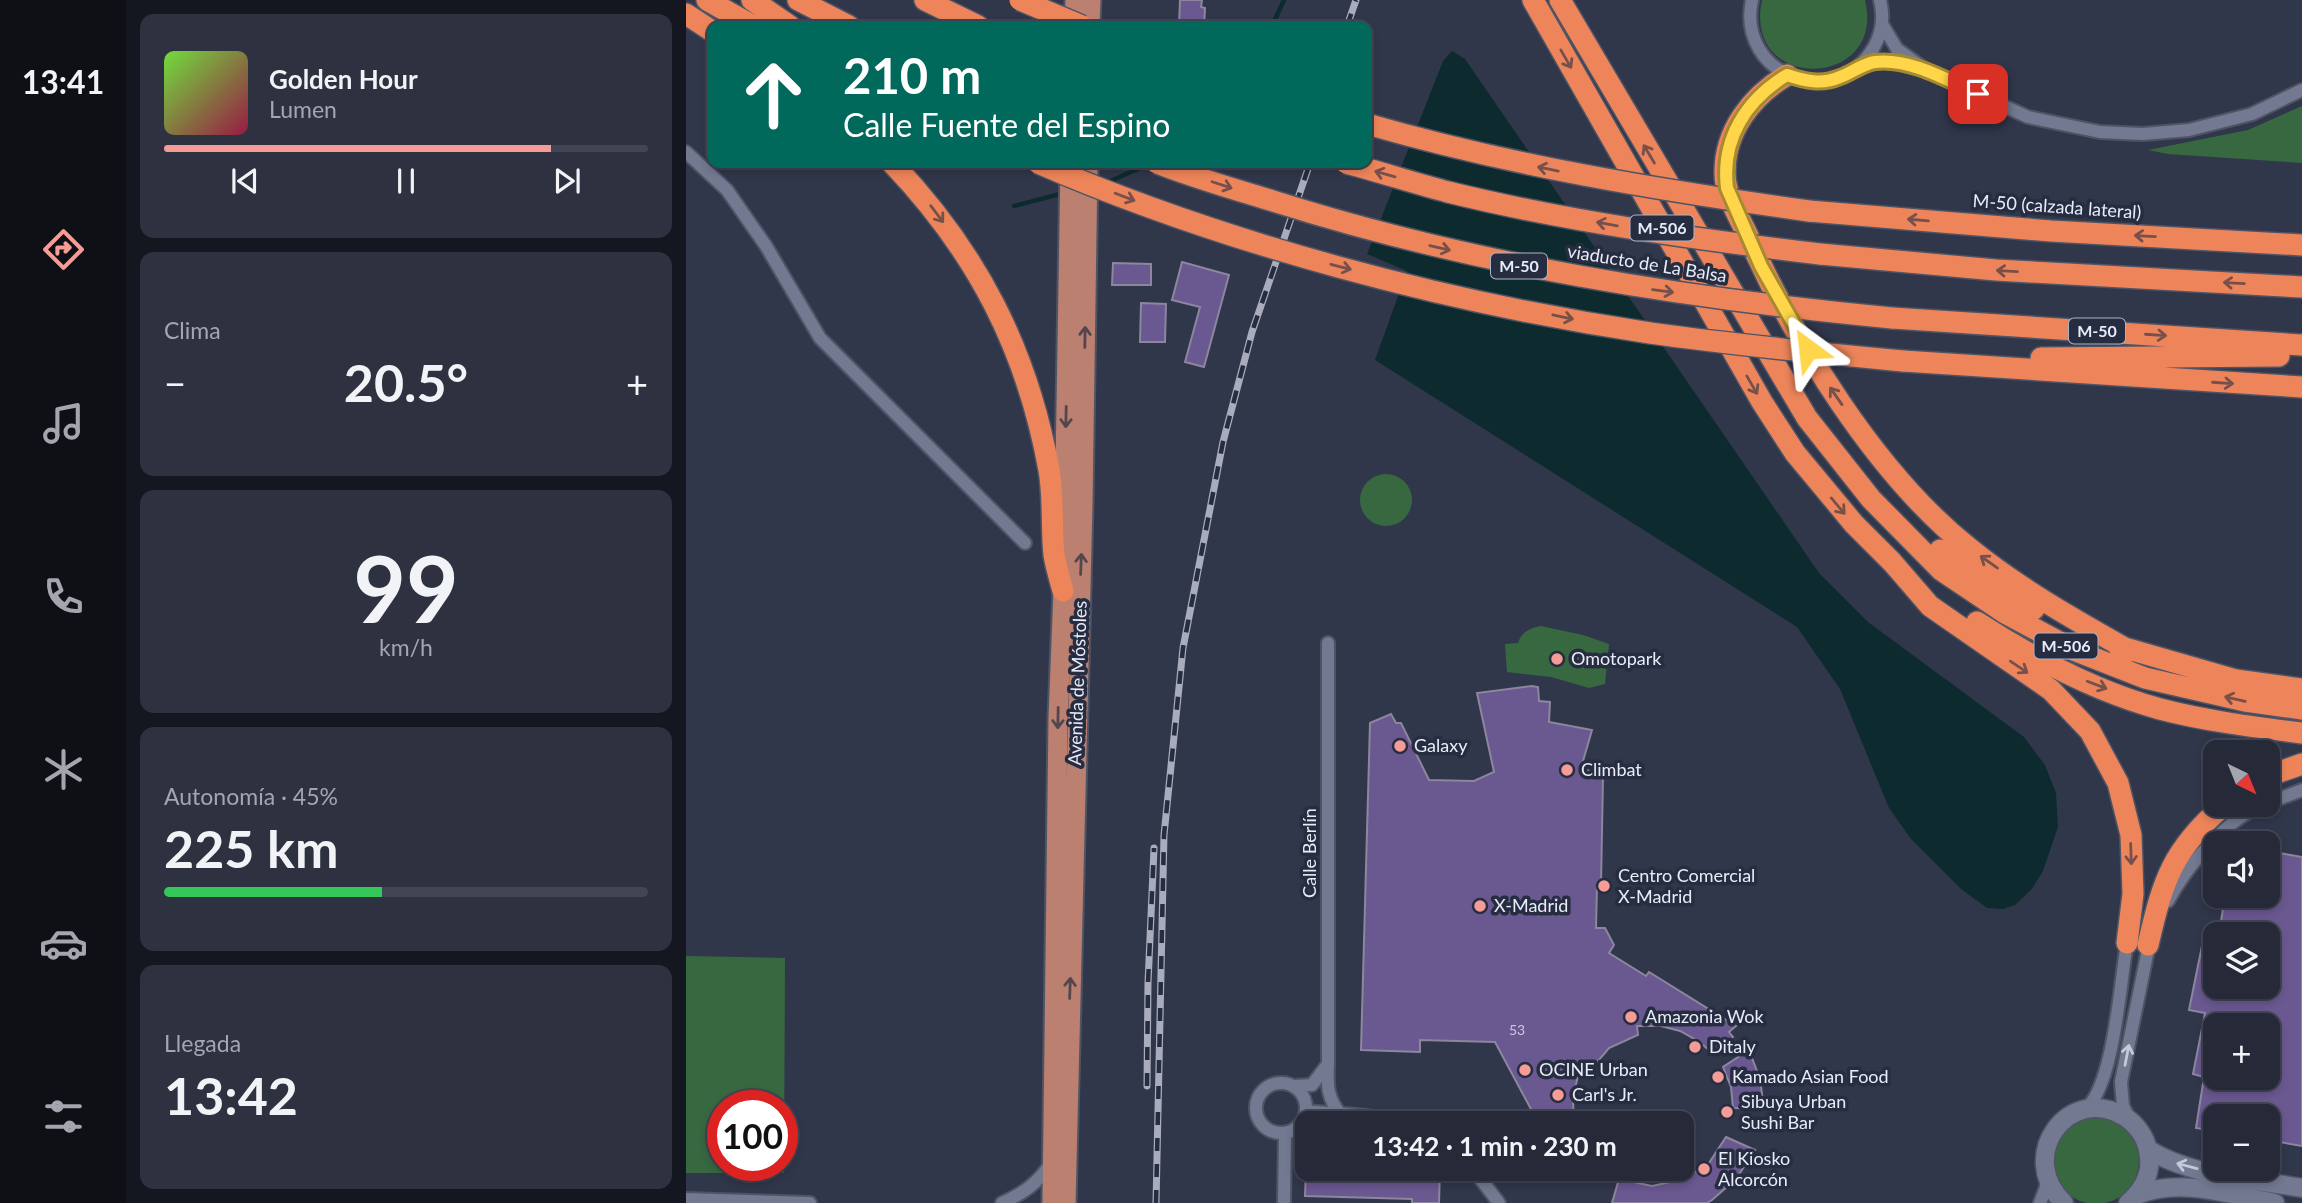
<!DOCTYPE html>
<html lang="es">
<head>
<meta charset="utf-8">
<style>
	:root { --surface:#252938; --page:#2d3140; --text:#f1f3f6; --muted:#a3a6ae; --line:#424553; --accent:#f59c96 }
	body { margin:0; font-family:Lato,sans-serif; background:var(--page); color:var(--text); height:100vh; display:flex; flex-direction:column; font-size:26px; white-space:nowrap }
	* { box-sizing:border-box; margin:0 }
	p { font-size:23px; color:var(--muted) }
	.icon { flex:none; width:38px; height:38px; fill:none; stroke:currentColor; stroke-width:2; stroke-linecap:round; stroke-linejoin:round }
	.map { position:relative; flex:1; overflow:hidden }
	.details { display:flex; flex-direction:column; gap:14px; padding:14px; background:#14171f; width:560px }
	.details>* { flex:none }
	.guide { position:absolute; left:21px; top:21px; width:665px; height:147px; border-radius:14px; box-shadow:0 4px 10px #0003,0 0 0 2px var(--line); background:#00695c; color:#fff; overflow:hidden }
	.needle { width:46px; rotate:137deg }
	.buttons { position:absolute; left:1517px; top:740px; display:grid; gap:14px }
	.buttons a { display:grid; place-items:center; width:77px; height:77px; border-radius:14px; background:var(--surface); box-shadow:0 4px 10px #0003,0 0 0 2px var(--line); font-size:35px }
	.speed { position:absolute; left:21px; top:1090px; display:flex; gap:14px; font-size:35px; font-weight:700; text-align:center }
	.speed>* { display:grid; place-content:center; width:91px; height:91px; border-radius:50%; background:var(--surface); box-shadow:0 4px 10px #0003,0 0 0 2px var(--line); line-height:1 }
	.speed .limit { border:10px solid #d22; background:#fff; color:#111 }
	.pin { position:absolute; display:grid; place-items:center; width:60px; height:60px; color:#fff; margin:-30px; border-radius:14px; box-shadow:0 4px 10px #0006 }
	.me { position:absolute; width:77px; margin:-38px; rotate:330deg; stroke-linejoin:round; filter:drop-shadow(0 0 5px #0008) }
	.turn { display:flex; align-items:center; gap:24px; height:147px; padding:0 21px; font-size:32px }
	.turn .icon { width:91px; height:91px; stroke-width:2.5 }
	.turn b { display:block; font-size:49px; line-height:60px }
	.big { font-size:52px; font-weight:700; line-height:1.1 }
	.details .card { flex:1; display:flex; flex-direction:column; justify-content:center; gap:10px; min-width:0; padding:0 24px; border-radius:14px; background:var(--page) }
	.details .dial { align-items:center; gap:0 }
	.dial b { font-size:91px; line-height:1 }
	.song { display:flex; align-items:center; gap:21px }
	.cover { width:84px; height:84px; border-radius:10px; background:linear-gradient(135deg,hsl(100 70% 55%),hsl(340 70% 35%)) }
	.played { height:7px; border-radius:4px; background:linear-gradient(90deg,var(--accent) 80%,var(--line) 80%) }
	.keys { display:flex; justify-content:space-around; direction:ltr }
	.heat { display:flex; justify-content:space-between; align-items:center; font-size:38px; direction:ltr }
	.charge { height:10px; border-radius:5px; background:linear-gradient(90deg,#34c759 45%,var(--line) 0) }
	.trip { position:absolute; left:609px; top:1111px; width:399px; height:70px; border-radius:14px; background:var(--surface); box-shadow:0 4px 10px #0003,0 0 0 2px var(--line); font-weight:700; line-height:70px; text-align:center }
	main { display:flex; flex:1; min-height:0 }
	.menu { display:flex; flex-direction:column; width:126px; justify-content:space-around; align-items:center; background:#0f1016; color:var(--muted) }
	.menu .icon { width:49px; height:49px }
	.menu .on { color:var(--accent) }
	.menu b { font-size:32px; color:var(--text) }
	.map>svg:first-child { display:block }
</style>
</head>
<body>
<main>
<nav class="menu">
<b>13:41</b>
<svg class="icon on" aria-label="directions" viewBox="0 0 24 24"><path d="M12 3l9 9-9 9-9-9zM9 14v-3h6M13 9l2 2-2 2"/></svg>
<svg class="icon" aria-label="music" viewBox="0 0 24 24"><path d="M9 18V5l10-2v13"/><circle cx="6" cy="18" r="3"/><circle cx="16" cy="16" r="3"/></svg>
<svg class="icon" aria-label="phone" viewBox="0 0 24 24"><path d="M5 4h4l2 5-3 2q2 4 5 5l2-3 5 2v4C11 20 4 13 5 4z"/></svg>
<svg class="icon" aria-label="climate" viewBox="0 0 24 24"><path d="M12 3v18M4 7l16 10M4 17L20 7"/></svg>
<svg class="icon" aria-label="car" viewBox="0 0 24 24"><path d="M5 17H2v-5l4-1 3-4h7l3 4 3 1v5h-3M9 17h6M6 11h13"/><circle cx="7" cy="17" r="2"/><circle cx="17" cy="17" r="2"/></svg>
<svg class="icon" aria-label="filters" viewBox="0 0 24 24"><path d="M4 7h16M4 17h16"/><circle cx="9" cy="7" r="2"/><circle cx="15" cy="17" r="2"/></svg>
</nav>
<section class="details">
<div class="card">
<div class="song"><i class="cover"></i><div><b>Golden Hour</b><p>Lumen</p></div></div>
<div class="played"></div>
<div class="keys"><svg class="icon" aria-label="previous" viewBox="0 0 24 24"><path d="M18 5L8 12l10 7zM5 5v14"/></svg><svg class="icon" aria-label="pause" viewBox="0 0 24 24"><path d="M8 5v14M16 5v14"/></svg><svg class="icon" aria-label="next" viewBox="0 0 24 24"><path d="M6 5l10 7-10 7zM19 5v14"/></svg></div>
</div>
<div class="card"><p>Clima</p>
<div class="heat"><a>−</a><b class="big">20.5°</b><a>+</a></div>
</div>
<div class="card dial"><b>99</b><p>km/h</p></div>
<div class="card"><p>Autonomía · 45%</p><b class="big">225 km</b><div class="charge"></div></div>
<div class="card"><p>Llegada</p><b class="big">13:42</b></div>
</section>
<div class="map">
<svg width="1616" height="1203" viewBox="0 0 1616 1203">
	<rect width="100%" height="100%" fill="#31374b"/>
	<path fill="#376840" fill-rule="evenodd" d="M 1076,0 L 1179,0 C 1201,89 1056,94 1076,0 Z
		M 1616,106 L 1616,163 L 1482,154 L 1462,150 L 1562,130 Z
		M674 500a26 26 0 1 1 52 0a26 26 0 1 1-52 0Z
		M 855,626 L 897,635 L 923,644 L 919,684 L 903,688 L 865,677 L 821,672 L 819,644 L 832,643 C 835,632 844,628 855,626 Z
		M 0,956 L 99,958 L 98,1173 L 0,1173 ZM 96,1106 L 96,1166 L 37,1166 L 37,1106 Z
		M1367 1161a43 43 0 1 1 86 0a43 43 0 1 1-86 0Z"/>
	<path fill="#0d2b2e" d="M 766,51 L 779,59 L 1133,573 L 1182,622 L 1338,737 L 1359,765 L 1370,793 L 1372,827 L 1357,871 L 1345,890 L 1329,905 L 1317,909 L 1301,908 L 1275,889 L 1225,839 L 1203,808 L 1154,689 L 1111,627 L 689,360 L 721,271 L 681,254 L 757,61 Z"/>
	<g fill="none" stroke-linecap="round" stroke-linejoin="round">
		<path stroke="#0d2b2e" stroke-width="4.5" d="M 586,26 L 598,0
			M 420,183 L 463,164
			M 328,206 L 378,193"/>
	</g>
	<path fill="#6a5890" stroke="#8c869f" stroke-width="2" fill-rule="evenodd" d="M 494,0 L 516,0 L 515,7 L 519,8 L 518,26 L 493,26 Z
		M 496,262 L 543,275 L 518,367 L 499,362 L 514,307 L 486,300 Z
		M 427,263 L 465,264 L 465,285 L 426,285 Z
		M 455,303 L 480,304 L 479,342 L 454,342 Z
		M 846,686 L 852,687 L 853,701 L 864,702 L 863,722 L 906,730 L 895,768 L 917,776 L 915,885 L 911,884 L 910,928 L 919,928 L 928,945 L 923,953 L 960,976 L 963,972 L 1050,1026 L 1043,1032 L 1047,1037 L 1029,1055 L 1012,1041 L 994,1031 L 975,1026 L 951,1026 L 952,1035 L 923,1048 L 901,1074 L 893,1071 L 887,1098 L 888,1124 L 853,1124 L 809,1042 L 734,1040 L 734,1052 L 675,1050 L 684,723 L 705,714 L 710,723 L 715,723 L 743,780 L 788,781 L 808,772 L 791,693 Z
		M 1582,851 L 1616,857 L 1616,1146 L 1582,1140 L 1582,1116 L 1530,1116 L 1530,1131 L 1510,1128 L 1518,1077 L 1507,1074 L 1519,1013 L 1503,1010 L 1517,941 L 1530,943 L 1530,987 L 1582,987 L 1582,934 L 1533,934 L 1539,896 L 1582,896 ZM 1530,1026 L 1582,1026 L 1582,1078 L 1530,1078 Z
		M 1063,1050 L 1074,1079 L 1078,1109 L 1047,1108 L 1045,1087 L 1037,1067 Z
		M 1040,1137 L 1069,1150 L 1050,1179 L 1026,1200 L 1021,1203 L 926,1203 L 933,1179 L 966,1186 L 998,1179 L 1023,1163 Z
		M 620,1169 L 754,1169 L 753,1203 L 726,1203 L 726,1199 L 619,1196 Z"/>
	<g fill="none" stroke-linecap="round" stroke-linejoin="round">
		<defs>
			<path id="street" d="M 1066,0 C 1050,75 1149,114 1188,47 C 1196,33 1198,16 1194,0
				M 1174,67 C 1198,57 1219,65 1243,72 L 1211,49 L 1196,24
				M 1243,72 L 1342,117 L 1414,132 L 1457,134 L 1503,130 L 1566,114 L 1616,90
				M 0,152 L 41,190 L 80,246 L 134,338 L 339,543
				M 1582,803 L 1616,790
				M 1482,901 C 1501,866 1539,820 1577,805
				M 642,1064 C 641,1086 641,1099 656,1116
				M570 1108a25 25 0 1 1 50 0a25 25 0 1 1-50 0Z
				M 609,1086 L 626,1085 L 642,1064 L 642,643
				M 1400,1109 C 1428,1083 1434,984 1441,943
				M 621,1111 C 652,1115 685,1113 715,1124
				M 1444,1120 L 1437,1106 L 1435,1082 L 1464,940
				M 787,1169 L 813,1203
				M 0,1199 L 124,1203
				M 316,1203 C 338,1193 352,1183 365,1163
				M 598,1203 L 599,1133
				M 1354,1203 L 1362,1182"/>
			<path id="secondary" d="M 1462,1149 C 1503,1176 1568,1179 1616,1188
				M 1451,1195 C 1496,1177 1544,1195 1589,1203
				M 1378,1203 C 1329,1157 1383,1082 1439,1117 C 1450,1124 1460,1137 1462,1151 C 1467,1172 1457,1190 1442,1203"/>
			<path id="primary" d="M 388,26 L 389,0
				M 404,26 L 405,0
				M 366,1203 L 372,718 L 377,591 L 384,163
				M 380,1203 L 397,503 L 402,163"/>
			<path id="highway" d="M 21,0 L 67,26
				M 66,0 L 104,26
				M 112,0 L 163,26
				M 239,0 L 292,26
				M 847,0 L 1076,402 L 1109,453 L 1168,524 L 1206,562 L 1244,606 L 1365,690 L 1404,731 L 1432,783 L 1445,835 L 1447,894 L 1441,943
				M 874,0 L 1121,418 L 1185,499 L 1255,570 L 1319,613 L 1390,651 L 1459,678 L 1559,701 L 1616,709
				M 0,14 L 26,31
				M 1101,75 C 1066,96 1038,131 1039,174 C 1039,194 1052,215 1061,234 C 1108,341 1190,474 1283,548 C 1332,588 1389,620 1444,651
				M 206,163 C 291,252 341,349 363,470 C 368,498 365,527 368,555 C 370,567 374,580 377,591
				M 1123,211 L 1365,231 L 1616,245
				M 1134,254 L 1310,270 L 1616,287
				M 1206,318 L 1616,345
				M 1355,358 L 1593,356
				M 1217,361 L 1616,387
				M 1254,550 L 1348,609
				M 1291,622 C 1345,657 1411,692 1474,709 C 1520,721 1568,727 1616,733
				M 1432,646 L 1550,680 L 1616,689
				M 1582,776 L 1616,764
				M 1462,945 C 1477,880 1486,850 1538,805"/>
		</defs>
		<use href="#street" stroke="#4f5465" stroke-width="16"/>
		<use href="#secondary" stroke="#4f5465" stroke-width="21"/>
		<use href="#primary" stroke="#4f5465" stroke-width="23"/>
		<use href="#highway" stroke="#4f5465" stroke-width="24"/>
		<use href="#street" stroke="#727990" stroke-width="12"/>
		<use href="#secondary" stroke="#727990" stroke-width="18"/>
		<use href="#primary" stroke="#bc8070" stroke-width="19"/>
		<use href="#highway" stroke="#ee855a" stroke-width="21"/>
		<defs>
			<path id="rail" d="M 661,26 L 670,0
				M 461,1086 L 462,983 L 468,848
				M 470,1203 L 478,835 L 497,648 L 537,442 L 566,332 L 624,163"/>
		</defs>
		<use href="#rail" stroke="#a8acbc" stroke-width="7"/>
		<use href="#rail" stroke="#272d41" stroke-width="4.5" stroke-dasharray="13" stroke-linecap="butt"/>
		<defs>
			<path id="highway-bridge" d="M 334,0 L 396,26
				M 681,124 C 826,166 973,190 1123,211
				M 352,163 C 540,244 762,303 964,333 C 1048,345 1133,353 1217,361
				M 471,163 C 509,178 548,189 587,201 C 789,265 996,298 1206,318
				M 660,163 C 694,172 728,183 762,192 C 884,222 1009,239 1134,254"/>
		</defs>
		<use href="#highway-bridge" stroke="#4f5465" stroke-width="24" stroke-linecap="butt"/>
		<use href="#highway-bridge" stroke="#ee855a" stroke-width="21"/>
	</g>
	<defs><path id="oneway-shaft" d="M-6 0H5M1.5-3L5.5 0L1.5 3" fill="none" stroke-width="1.6" stroke-linecap="round" stroke-linejoin="round" transform="scale(1.75)"/></defs>
	<g stroke="#77504b">
		<use href="#oneway-shaft" transform="translate(880 59) rotate(60)"/>
		<use href="#oneway-shaft" transform="translate(963 154) rotate(-121)"/>
		<use href="#oneway-shaft" transform="translate(862 169) rotate(-168)"/>
		<use href="#oneway-shaft" transform="translate(699 174) rotate(-164)"/>
		<use href="#oneway-shaft" transform="translate(536 185) rotate(18)"/>
		<use href="#oneway-shaft" transform="translate(439 197) rotate(21)"/>
		<use href="#oneway-shaft" transform="translate(251 214) rotate(53)"/>
		<use href="#oneway-shaft" transform="translate(1232 220) rotate(-175)"/>
		<use href="#oneway-shaft" transform="translate(921 224) rotate(-170)"/>
		<use href="#oneway-shaft" transform="translate(1459 236) rotate(-177)"/>
		<use href="#oneway-shaft" transform="translate(754 248) rotate(13)"/>
		<use href="#oneway-shaft" transform="translate(655 267) rotate(14)"/>
		<use href="#oneway-shaft" transform="translate(1321 271) rotate(-177)"/>
		<use href="#oneway-shaft" transform="translate(1548 283) rotate(-177)"/>
		<use href="#oneway-shaft" transform="translate(977 291) rotate(7)"/>
		<use href="#oneway-shaft" transform="translate(877 317) rotate(12)"/>
		<use href="#oneway-shaft" transform="translate(1470 335) rotate(4)"/>
		<use href="#oneway-shaft" transform="translate(1537 383) rotate(4)"/>
		<use href="#oneway-shaft" transform="translate(1066 385) rotate(60)"/>
		<use href="#oneway-shaft" transform="translate(1150 396) rotate(-125)"/>
		<use href="#oneway-shaft" transform="translate(1152 506) rotate(50)"/>
		<use href="#oneway-shaft" transform="translate(1303 562) rotate(-145)"/>
		<use href="#oneway-shaft" transform="translate(1333 667) rotate(34)"/>
		<use href="#oneway-shaft" transform="translate(1411 685) rotate(21)"/>
		<use href="#oneway-shaft" transform="translate(1549 699) rotate(-167)"/>
		<use href="#oneway-shaft" transform="translate(1445 854) rotate(88)"/>
	</g>
	<g stroke="#54464f">
		<use href="#oneway-shaft" transform="translate(399 337) rotate(-89)"/>
		<use href="#oneway-shaft" transform="translate(380 417) rotate(91)"/>
		<use href="#oneway-shaft" transform="translate(395 564) rotate(-88)"/>
		<use href="#oneway-shaft" transform="translate(372 718) rotate(91)"/>
		<use href="#oneway-shaft" transform="translate(384 988) rotate(-88)"/>
	</g>
	<g stroke="#c5cada">
		<use href="#oneway-shaft" transform="translate(1441 1055) rotate(-79)"/>
		<use href="#oneway-shaft" transform="translate(1501 1166) rotate(-165)"/>
	</g>
	<g fill="none" stroke-linecap="round" stroke-linejoin="round">
		<defs>
			<path id="route" d="M 1122,349 L 1075,266 L 1041,188 C 1035,139 1060,100 1101,75 C 1119,81 1136,85 1154,77 C 1166,73 1176,64 1189,62 C 1224,58 1261,80 1292,94"/>
		</defs>
		<use href="#route" stroke="#a68a30" stroke-width="18"/>
		<use href="#route" stroke="#ffd54a" stroke-width="12"/>
	</g>
	<g fill="#f59c96" stroke="#272d41" stroke-width="2.5">
		<circle cx="871" cy="659" r="7"/>
		<circle cx="714" cy="746" r="7"/>
		<circle cx="881" cy="770" r="7"/>
		<circle cx="918" cy="886" r="7"/>
		<circle cx="794" cy="906" r="7"/>
		<circle cx="945" cy="1017" r="7"/>
		<circle cx="1009" cy="1047" r="7"/>
		<circle cx="839" cy="1070" r="7"/>
		<circle cx="1032" cy="1077" r="7"/>
		<circle cx="872" cy="1095" r="7"/>
		<circle cx="1041" cy="1112" r="7"/>
		<circle cx="1018" cy="1169" r="7"/>
	</g>
	<g text-anchor="middle" stroke-width="7" stroke-linejoin="round" paint-order="stroke">
		<g font-size="14" fill="#c8c7df">
			<text x="831" y="1035">53</text>
		</g>
		<g fill="#272d41" stroke="#aeb3c2" stroke-width="2">
			<rect x="944.5" y="215.5" width="63" height="25" rx="5"/>
			<rect x="805" y="253.5" width="56" height="25" rx="5"/>
			<rect x="1383" y="318.5" width="56" height="25" rx="5"/>
			<rect x="1348.5" y="633.5" width="63" height="25" rx="5"/>
		</g>
		<g font-size="16" font-weight="bold" fill="#e8ecf9">
			<text x="976" y="234">M-506</text>
			<text x="833" y="272">M-50</text>
			<text x="1411" y="337">M-50</text>
			<text x="1380" y="652">M-506</text>
		</g>
		<g font-size="18" fill="#e8ecf9" stroke="#272d41">
			<text transform="translate(1371 207) rotate(4)" y="6">M-50 (calzada lateral)</text>
			<text transform="translate(961 264) rotate(9)" y="6">viaducto de La Balsa</text>
			<text transform="translate(392 683) rotate(-88)" y="6">Avenida de Móstoles</text>
			<text transform="translate(624 853) rotate(-90)" y="6">Calle Berlín</text>
		</g>
		<g font-size="18" fill="#e8ecf9" stroke="#272d41" text-anchor="start">
			<text x="885" y="665">Omotopark</text>
			<text x="728" y="752">Galaxy</text>
			<text x="895" y="776">Climbat</text>
			<text x="932" y="882">Centro Comercial<tspan x="932" dy="21">X-Madrid</tspan></text>
			<text x="808" y="912">X-Madrid</text>
			<text x="959" y="1023">Amazonia Wok</text>
			<text x="1023" y="1053">Ditaly</text>
			<text x="853" y="1076">OCINE Urban</text>
			<text x="1046" y="1083">Kamado Asian Food</text>
			<text x="886" y="1101">Carl's Jr.</text>
			<text x="1055" y="1108">Sibuya Urban<tspan x="1055" dy="21">Sushi Bar</tspan></text>
			<text x="1032" y="1165">El Kiosko<tspan x="1032" dy="21">Alcorcón</tspan></text>
		</g>
	</g>
</svg>
<div class="buttons">
<a><svg class="needle" viewBox="-14 -14 28 28"><path d="M0-13l5 13h-10z" fill="#e53935"/><path d="M0 13l5-13h-10z" fill="#a3a6ae"/></svg></a>
<a><svg class="icon" aria-label="sound" viewBox="0 0 24 24"><path d="M4 9h4l5-4v14l-5-4H4zM17 9q2 3 0 6"/></svg></a>
<a><svg class="icon" aria-label="layers" viewBox="0 0 24 24"><path d="M12 4l9 5-9 5-9-5zM3 14l9 5 9-5"/></svg></a>
<a>+</a>
<a>−</a>
</div>
<div class="speed"><div class="limit">100</div></div>
<div class="pin" style="left:1292px;top:94px;background:#d93025"><svg class="icon" aria-label="arrive" viewBox="0 0 24 24"><path d="M6 21V4h12l-3 4 3 4H6"/></svg></div>
<svg class="me" style="left:1122px;top:349px" viewBox="-20 -20 40 40"><path d="M0-17L14 15 0 8-14 15z" fill="#ffd54a" stroke="#fff" stroke-width="4"/></svg>
<div class="trip">13:42 · 1 min · 230 m</div>
<div class="guide">
<div class="turn"><svg class="icon" aria-label="ahead" viewBox="0 0 24 24"><path d="M12 20V5M6 11l6-6 6 6"/></svg><div><b>210 m</b>Calle Fuente del Espino</div></div>
</div>
</div>
</main>
</body>
</html>
